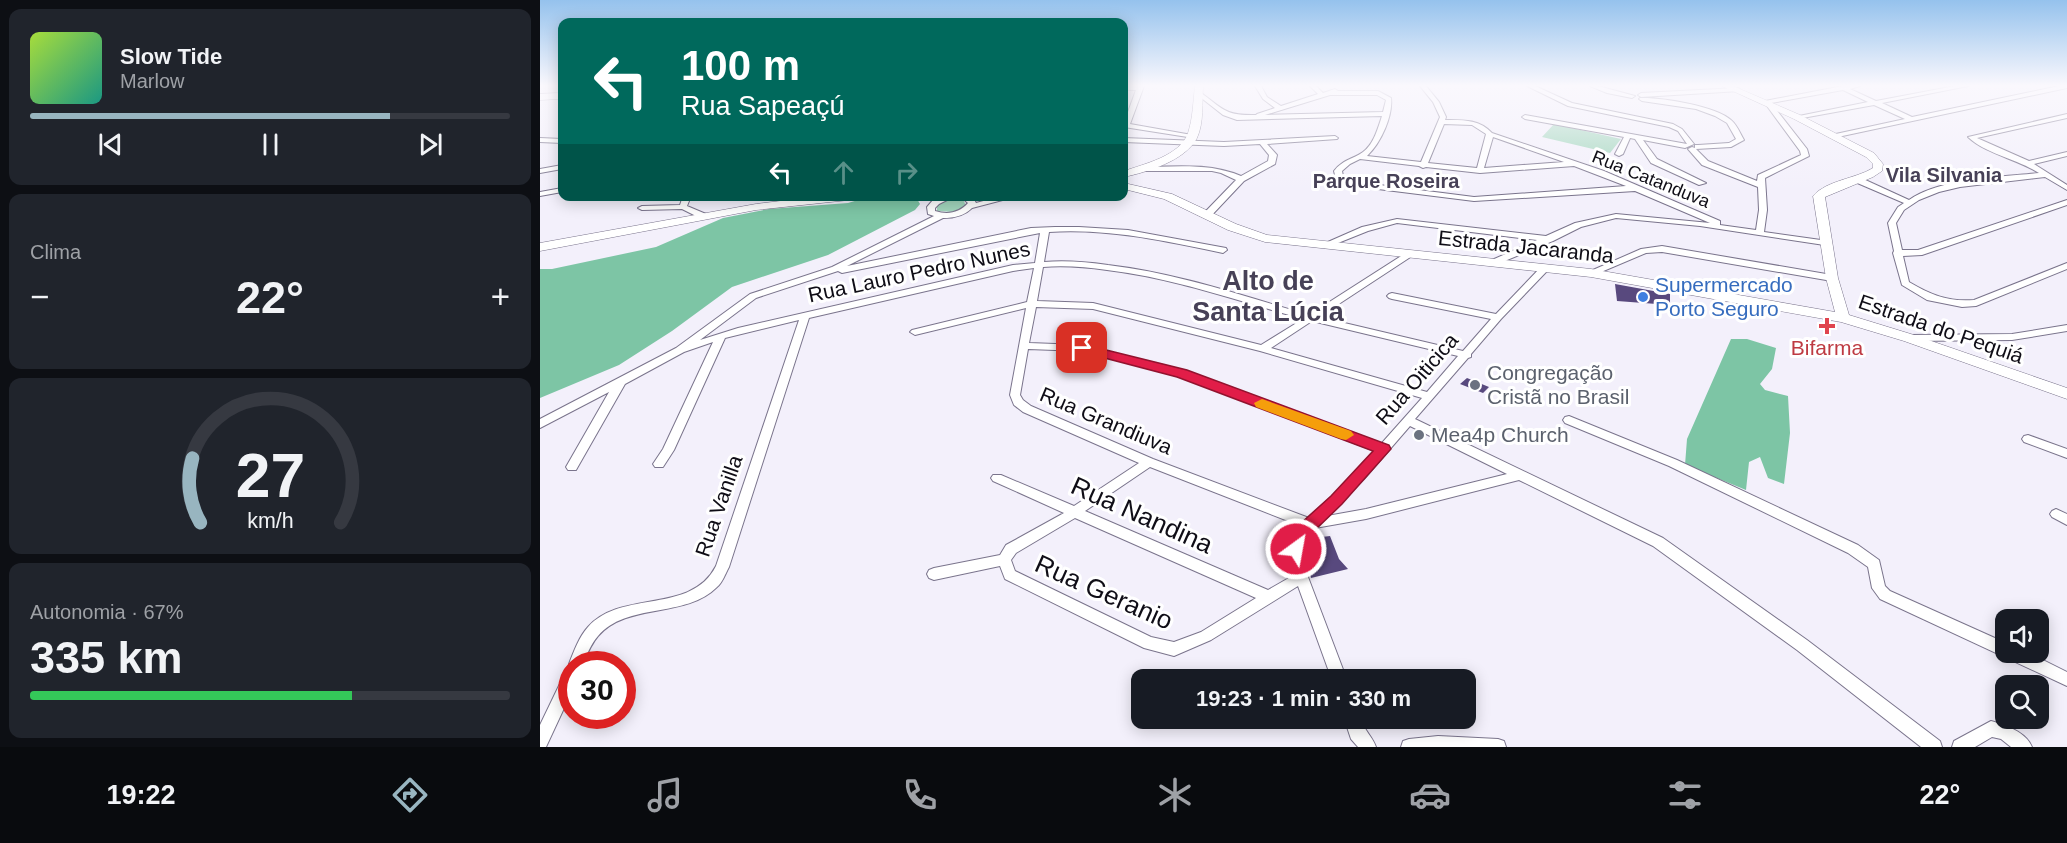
<!DOCTYPE html>
<html lang="pt">
<head>
<meta charset="utf-8">
<style>
	:root { --surface:#171b24; --page:#20242c; --text:#f1f3f6; --muted:#9ea1a6; --line:#363941; --accent:#98b5c0 }
	body { margin:0; font-family:Arial,sans-serif; background:var(--page); color:var(--text); height:100vh; display:flex; flex-direction:column; font-size:22px; white-space:nowrap }
	* { box-sizing:border-box; margin:0 }
	p { font-size:20px; color:var(--muted) }
	.icon { flex:none; width:33px; height:33px; fill:none; stroke:currentColor; stroke-width:2; stroke-linecap:round; stroke-linejoin:round }
	.map { position:relative; flex:1; overflow:hidden }
	.drawer { display:flex; flex-direction:column; gap:9px; padding:9px; background:#0d0f14; width:540px }
	.drawer>* { flex:none }
	.top-card { position:absolute; left:18px; top:18px; width:570px; height:183px; border-radius:12px; box-shadow:0 3px 15px #0003; background:#00695c; color:#fff; overflow:hidden }
	.buttons { position:absolute; left:1455px; top:609px; display:grid; gap:12px }
	.buttons a { display:grid; place-items:center; width:54px; height:54px; border-radius:12px; background:var(--surface); box-shadow:0 3px 15px #0003; font-size:30px }
	.speed { position:absolute; left:18px; top:651px; display:flex; gap:12px; font-size:30px; font-weight:700; text-align:center }
	.speed>* { display:grid; place-content:center; width:78px; height:78px; border-radius:50%; background:var(--surface); box-shadow:0 3px 15px #0003; line-height:1 }
	.speed .limit { border:9px solid #d22; background:#fff; color:#111 }
	.pin { position:absolute; display:grid; place-items:center; width:51px; height:51px; color:#fff; margin:-26px; border-radius:12px; box-shadow:0 3px 9px #0006 }
	.me { position:absolute; width:66px; margin:-33px; rotate:32deg; stroke-linejoin:round; filter:drop-shadow(0 0 4px #0008) }
	.turn { display:flex; align-items:center; gap:21px; height:126px; padding:0 24px; font-size:27px }
	.turn .icon { width:78px; height:78px; stroke-width:2.5 }
	.turn b { display:block; font-size:42px; line-height:51px }
	.lanes { display:flex; align-items:center; height:57px; padding:0 24px; background:#0003; justify-content:center; gap:30px; direction:ltr }
	.lanes .off { opacity:.35 }
	.big { font-size:45px; font-weight:700; line-height:1.1 }
	.drawer .tile { flex:1; display:flex; flex-direction:column; justify-content:center; gap:9px; min-width:0; padding:0 21px; border-radius:12px; background:var(--page) }
	.drawer .dial { align-items:center; gap:0 }
	.dial svg { height:156px; overflow:visible; fill:none; stroke:var(--line); stroke-width:7; stroke-linecap:round; text-anchor:middle }
	.dial text { fill:var(--text); stroke:none }
	.song { display:flex; align-items:center; gap:18px }
	.cover { width:72px; height:72px; border-radius:9px; background:linear-gradient(135deg,hsl(80 70% 55%),hsl(170 70% 35%)) }
	.played { height:6px; border-radius:3px; background:linear-gradient(90deg,var(--accent) 75%,var(--line) 75%) }
	.keys { display:flex; justify-content:space-around; direction:ltr }
	.heat { display:flex; justify-content:space-between; align-items:center; font-size:33px; direction:ltr }
	.charge { height:9px; border-radius:4px; background:linear-gradient(90deg,#34c759 67%,var(--line) 0) }
	.trip { position:absolute; left:591px; top:669px; width:345px; height:60px; border-radius:12px; background:var(--surface); box-shadow:0 3px 15px #0003; font-weight:700; line-height:60px; text-align:center }
	.dock { display:flex; height:96px; justify-content:space-around; align-items:center; background:#090b0e; color:var(--muted) }
	.dock .icon { width:42px; height:42px }
	.dock .current { color:var(--accent) }
	.dock b { font-size:27px; color:var(--text) }
	main { display:flex; flex:1; min-height:0 }
	.map>svg:first-child { display:block }
</style>
</head>
<body>
<main>
<section class="drawer">
<div class="tile">
<div class="song"><i class="cover"></i><div><b>Slow Tide</b><p>Marlow</p></div></div>
<div class="played"></div>
<div class="keys"><svg class="icon" aria-label="previous" viewBox="0 0 24 24"><path d="M18 5L8 12l10 7zM5 5v14"/></svg><svg class="icon" aria-label="pause" viewBox="0 0 24 24"><path d="M8 5v14M16 5v14"/></svg><svg class="icon" aria-label="next" viewBox="0 0 24 24"><path d="M6 5l10 7-10 7zM19 5v14"/></svg></div>
</div>
<div class="tile"><p>Clima</p>
<div class="heat"><a>−</a><b class="big">22°</b><a>+</a></div>
</div>
<div class="tile dial"><svg viewBox="0 0 100 80">
<path d="M14 69A42 42 0 1 1 86 69"/>
<path d="M14 69A42 42 0 0 1 10 36" stroke="#98b5c0"/>
<text x="50" y="56" font-size="32" font-weight="700">27</text>
<text x="50" y="72" font-size="11">km/h</text>
</svg></div>
<div class="tile"><p>Autonomia · 67%</p><b class="big">335 km</b><div class="charge"></div></div>
</section>
<div class="map">
<svg width="1527" height="747" viewBox="0 0 1527 747">
	<rect width="100%" height="100%" fill="#f3f0fb"/>
	<path fill="#a2d6bd" d="M 1014,124 L 1081,139 L 1070,153 L 1002,137 Z
		M 409,199 L 423,199 L 426,206 L 415,212 L 397,211 L 397,204 Z"/>
	<path fill="#7dc5a5" d="M 328,197 L 376,197 L 380,204 L 375,210 L 288,255 L 192,287 L 132,331 L 79,365 L 0,398 L 0,269 L 12,269 L 116,247 L 183,218 L 229,209 L 308,203 Z
		M 1191,339 L 1207,339 L 1236,348 L 1232,369 L 1220,384 L 1225,390 L 1248,396 L 1250,433 L 1244,484 L 1228,478 L 1220,457 L 1209,462 L 1206,490 L 1145,465 L 1147,439 Z"/>
	<path fill="#58497e" d="M 1075,284 L 1130,294 L 1130,305 L 1077,301 Z
		M 927,378 L 949,387 L 943,393 L 920,384 Z
		M 790,536 L 799,559 L 808,569 L 771,578 L 766,543 L 783,541 L 782,537 Z"/>
	<g fill="none" stroke-linecap="round" stroke-linejoin="round">
		<defs>
			<path id="street" d="M 584,86 L 604,86 L 590,124 L 652,135 L 655,137 L 654,138 L 584,127 L 584,123 L 596,90 L 584,90 Z
				M 715,86 L 721,86 L 727,97 L 741,106 L 778,94 L 770,86 L 776,86 L 783,93 L 795,89 L 798,91 L 838,91 L 851,98 C 853,116 841,143 827,156 L 881,162 L 900,117 L 893,102 L 880,86 L 886,86 L 899,102 L 906,117 L 905,120 C 923,120 939,119 952,133 L 1064,171 L 1180,221 L 1180,225 L 1216,230 L 1219,210 L 1218,187 L 1162,165 L 1148,149 L 1152,147 L 1155,148 L 1155,145 L 1158,145 L 1189,143 L 1196,139 L 1187,123 L 1175,116 L 1156,109 L 1102,101 L 1099,99 L 1100,98 C 1120,97 1176,106 1191,120 C 1197,125 1200,133 1204,140 L 1202,141 L 1191,147 L 1156,149 L 1168,161 L 1217,181 L 1218,175 L 1261,155 L 1260,151 L 1224,102 L 1225,101 L 1303,86 L 1320,86 L 1310,89 L 1336,101 L 1415,86 L 1428,86 L 1342,103 L 1372,117 L 1519,86 L 1527,86 L 1527,88 L 1293,138 L 1290,136 L 1291,135 L 1365,119 L 1334,105 L 1257,119 L 1254,117 L 1328,102 L 1303,90 L 1231,103 L 1267,149 L 1269,156 L 1225,178 L 1227,210 L 1224,232 L 1288,241 L 1291,242 L 1291,246 L 1160,226 L 1076,218 L 1041,227 L 1013,241 L 955,265 L 951,262 L 952,260 L 997,240 L 857,223 L 828,231 L 788,247 L 785,248 L 781,245 L 822,227 L 857,219 L 1006,236 L 1035,223 L 1076,214 L 1170,223 L 1095,191 L 934,201 L 806,185 L 796,179 L 794,171 C 802,160 813,159 823,152 C 834,144 838,128 842,116 L 697,120 L 683,115 L 655,93 L 660,92 C 683,109 685,116 716,115 L 717,114 L 735,108 L 723,99 ZM 790,95 L 837,95 L 846,100 L 843,112 L 725,115 ZM 904,124 L 932,125 L 946,134 L 937,168 L 888,163 ZM 953,137 L 1024,162 L 944,168 ZM 820,159 L 879,166 L 883,168 L 886,167 L 940,173 L 1034,166 L 1086,186 L 934,197 L 808,181 L 803,176 L 802,171 L 810,164 Z
				M 987,86 L 995,86 L 1032,103 L 1133,124 L 1142,129 L 1154,144 L 1145,148 L 1103,140 L 1117,159 L 1166,183 L 1159,185 L 1111,163 L 1095,139 L 1090,138 L 1083,154 L 1079,156 L 1075,154 L 1084,137 L 985,119 L 982,117 L 985,115 L 1147,144 L 1138,131 L 1129,127 L 1028,106 Z
				M 1050,86 L 1058,86 L 1095,96 L 1092,98 L 1067,93 Z
				M 1198,88 L 1201,90 L 1200,91 L 1101,97 L 1098,95 L 1101,93 Z
				M 1527,114 L 1527,118 L 1437,138 L 1489,161 L 1527,152 L 1527,156 L 1494,164 L 1527,185 L 1527,190 L 1505,177 L 1420,187 L 1399,192 L 1379,200 L 1364,210 L 1356,223 L 1362,250 L 1378,250 L 1527,200 L 1527,205 L 1382,255 L 1363,256 L 1369,282 C 1391,295 1408,302 1434,300 L 1527,263 L 1527,269 L 1436,306 L 1422,307 L 1387,300 L 1362,285 L 1353,253 L 1354,251 L 1348,223 L 1358,207 L 1364,203 L 1315,182 L 1315,178 L 1321,178 L 1369,200 C 1400,178 1461,177 1499,173 C 1477,159 1446,154 1428,137 Z
				M 795,136 L 798,138 L 797,139 L 727,144 L 737,155 L 735,164 L 704,181 L 671,216 L 665,216 L 665,212 L 696,180 L 681,173 L 672,171 L 599,171 L 595,169 L 599,167 C 633,167 669,162 701,176 L 728,161 L 729,155 L 720,144 L 684,146 L 584,142 L 584,138 L 684,142 Z
				M 0,138 L 22,139 L 22,143 L 0,142 Z
				M 22,165 L 22,169 L 0,173 L 0,169 Z
				M 22,188 L 22,192 L 0,196 L 0,192 Z
				M 143,196 L 151,196 L 147,206 L 166,214 L 166,218 L 160,218 L 142,209 L 102,210 L 98,208 L 102,206 L 140,205 Z
				M 403,196 L 415,196 L 399,204 L 395,208 L 395,211 C 408,215 419,213 428,203 L 420,196 L 432,196 L 436,203 L 462,196 L 478,196 L 432,208 C 424,216 414,218 403,218 L 307,266 L 491,228 L 515,227 L 539,227 L 588,230 L 686,248 L 687,250 L 683,253 C 626,241 567,228 509,232 L 504,262 C 525,260 547,262 568,265 C 637,273 703,296 769,315 L 869,251 L 873,254 L 872,256 L 779,317 L 923,351 L 951,319 L 852,299 L 849,298 L 847,296 L 849,294 L 852,293 L 956,314 L 1002,266 L 1008,266 L 1008,270 L 961,319 L 931,354 L 931,357 L 928,358 L 875,419 L 1123,538 L 1267,640 L 1400,741 L 1402,747 L 1381,747 L 1257,650 L 1113,546 L 979,480 L 826,519 L 775,528 L 764,542 L 763,549 L 768,577 L 807,680 L 792,680 L 758,586 L 671,640 L 634,656 L 604,648 L 465,579 L 460,566 L 394,580 L 389,578 L 387,574 L 389,570 L 394,568 L 460,555 L 466,545 L 524,513 L 453,481 L 451,478 L 453,475 L 461,475 L 534,506 L 599,463 L 483,412 L 474,405 L 470,395 L 486,308 L 375,335 L 370,332 L 372,330 L 487,302 L 494,268 L 473,271 L 269,318 L 189,567 C 185,574 183,582 177,587 C 145,619 87,602 58,636 C 51,644 47,654 43,664 L 32,664 L 32,691 L 6,747 L 0,747 L 0,725 L 27,669 L 30,668 L 29,664 C 34,651 39,637 48,627 C 82,589 151,615 176,566 L 259,320 L 185,338 L 134,450 L 123,467 L 115,467 L 113,464 L 123,449 L 173,342 L 144,352 L 85,384 L 36,470 L 28,470 L 26,467 L 69,392 L 0,428 L 0,419 L 136,348 L 210,294 L 292,267 L 394,216 L 388,214 L 387,207 L 393,200 ZM 500,233 L 495,263 L 473,265 L 198,328 L 160,340 L 216,298 L 298,271 L 302,273 ZM 503,267 C 524,265 546,267 567,270 C 634,278 698,301 763,319 L 721,345 L 553,303 L 497,301 ZM 496,307 L 553,309 L 720,351 L 882,398 L 841,444 L 646,372 L 542,345 L 489,343 ZM 772,321 L 918,356 L 887,392 L 731,348 ZM 488,349 L 542,351 L 638,376 L 835,451 L 816,473 L 769,518 L 613,459 L 491,406 L 483,400 L 480,395 ZM 870,426 L 967,474 L 826,509 L 787,516 L 824,479 ZM 610,467 L 761,526 C 747,547 750,550 754,575 L 728,590 L 545,511 ZM 535,518 L 716,598 L 661,632 L 634,642 L 611,637 L 475,571 L 471,560 L 476,553 Z
				M 1122,246 L 1292,275 L 1297,278 L 1292,281 L 1122,252 L 1106,253 L 1054,275 L 1048,275 L 1046,273 L 1101,249 Z
				M 1527,325 L 1527,331 L 1472,340 L 1369,341 L 1364,338 L 1369,335 L 1472,334 Z
				M 1029,416 L 1137,460 L 1318,545 L 1339,560 L 1345,586 L 1350,591 L 1466,643 L 1466,652 L 1487,652 L 1527,672 L 1527,686 L 1340,599 L 1332,588 L 1328,567 L 1308,553 L 1129,466 L 1025,423 L 1023,420 L 1025,417 Z
				M 1488,435 L 1527,449 L 1527,458 L 1484,442 L 1482,439 L 1484,436 Z
				M 1516,509 L 1527,514 L 1527,525 L 1512,517 L 1510,514 L 1512,511 Z
				M 804,718 L 820,718 C 824,730 832,736 836,747 L 818,747 L 811,739 Z
				M 1451,721 C 1466,725 1486,732 1492,747 L 1471,747 L 1461,739 L 1452,737 L 1435,747 L 1412,747 L 1414,741 Z
				M 898,736 L 958,739 L 964,741 L 966,747 L 861,747 L 863,741 L 869,739 Z"/>
			<path id="secondary" d="M 655,86 L 663,86 C 662,102 664,123 657,138 C 645,161 607,172 584,177 L 584,171 C 604,164 640,156 648,133 C 653,118 653,102 655,86 Z
				M 1182,86 L 1193,86 L 1260,115 L 1334,153 L 1343,164 L 1342,171 L 1333,177 L 1285,197 L 1298,278 L 1309,315 L 1374,335 L 1527,388 L 1527,399 L 1364,341 L 1301,322 L 1051,277 L 725,242 L 688,230 L 624,199 L 584,189 L 584,183 L 632,194 L 696,224 L 727,235 L 1051,269 L 1295,312 L 1286,278 L 1273,196 C 1287,180 1315,179 1333,168 L 1333,164 L 1326,157 L 1254,119 Z
				M 22,93 L 22,99 L 0,100 L 0,94 Z
				M 282,196 L 323,196 L 318,199 L 216,210 L 0,251 L 0,243 L 216,204 Z"/>
		</defs>
		<use href="#street" stroke="#7a748c" stroke-width="2"/>
		<use href="#secondary" stroke="#7a748c" stroke-width="1"/>
		<use href="#street" fill="#fff" fill-rule="evenodd"/>
		<use href="#secondary" fill="#fff" fill-rule="evenodd"/>
	</g>
	<linearGradient id="sky" x2="0" y2="1"><stop stop-color="#95c2ed"/><stop offset="0.45" stop-color="#faf8fd"/><stop offset="1" stop-color="#faf8fd" stop-opacity="0"/></linearGradient>
	<rect width="1527" height="190" fill="url(#sky)"/>
	<path fill="#e11d48" stroke="#92132f" stroke-width="1.5" d="M 542,344 L 647,370 L 849,445 L 851,449 L 802,504 L 772,533 L 762,554 L 756,556 L 750,554 L 747,549 L 760,524 L 791,496 L 833,451 L 637,377 L 538,351 L 536,348 L 538,345 Z"/>
	<path fill="#f59e0b" d="M 722,399 L 811,431 L 814,435 L 806,440 L 801,439 L 716,407 L 714,403 Z"/>
	<circle fill="#3f7fe0" stroke="#fff" stroke-width="2" cx="1103" cy="297" r="6"/>
	<path fill="#e0444e" stroke="#fff" stroke-width="2" d="M1284 317h6v6h6v6h-6v6h-6v-6h-6v-6h6z"/>
	<g fill="#6b7280" stroke="#fff" stroke-width="2">
		<circle cx="935" cy="385" r="6"/>
		<circle cx="879" cy="435" r="6"/>
	</g>
	<g text-anchor="middle" stroke-width="6" stroke-linejoin="round" paint-order="stroke">
		<g font-size="18" fill="#0f0d16" stroke="#fff">
			<text transform="translate(1111 179) rotate(22)" y="6">Rua Catanduva</text>
		</g>
		<g font-size="20" font-weight="bold" fill="#474157" stroke="#fff">
			<text x="1404" y="182">Vila Silvania</text>
			<text x="846" y="188">Parque Roseira</text>
		</g>
		<g font-size="21" fill="#0f0d16" stroke="#fff">
			<text transform="translate(986 247) rotate(6)" y="7">Estrada Jacaranda</text>
			<text transform="translate(379 272) rotate(-12)" y="7">Rua Lauro Pedro Nunes</text>
			<text transform="translate(1401 329) rotate(19)" y="7">Estrada do Pequiá</text>
			<text transform="translate(877 379) rotate(-49)" y="7">Rua Oiticica</text>
			<text transform="translate(566 421) rotate(23)" y="7">Rua Grandiuva</text>
			<text transform="translate(179 506) rotate(-71)" y="7">Rua Vanilla</text>
		</g>
		<g font-size="21" fill="#366cbe" stroke="#fff" text-anchor="start">
			<text x="1115" y="292">Supermercado<tspan x="1115" dy="24">Porto Seguro</tspan></text>
		</g>
		<g font-size="21" fill="#be3a42" stroke="#fff">
			<text x="1287" y="355">Bifarma</text>
		</g>
		<g font-size="21" fill="#5b616d" stroke="#fff" text-anchor="start">
			<text x="947" y="380">Congregação<tspan x="947" dy="24">Cristã no Brasil</tspan></text>
			<text x="891" y="442">Mea4p Church</text>
		</g>
		<g font-size="26" fill="#0f0d16" stroke="#fff">
			<text transform="translate(602 515) rotate(24)" y="9">Rua Nandina</text>
			<text transform="translate(564 592) rotate(24)" y="9">Rua Geranio</text>
		</g>
		<g font-size="27" font-weight="bold" fill="#474157" stroke="#fff">
			<text x="728" y="290">Alto de<tspan x="728" dy="31">Santa Lúcia</tspan></text>
		</g>
	</g>
</svg>
<div class="buttons">
<a><svg class="icon" aria-label="sound" viewBox="0 0 24 24"><path d="M4 9h4l5-4v14l-5-4H4zM17 9q2 3 0 6"/></svg></a>
<a><svg class="icon" aria-label="search" viewBox="0 0 24 24"><circle cx="10" cy="10" r="6"/><path d="M15 15l6 6"/></svg></a>
</div>
<div class="speed"><div class="limit">30</div></div>
<div class="pin" style="left:542px;top:348px;background:#d93025"><svg class="icon" aria-label="arrive" viewBox="0 0 24 24"><path d="M6 21V4h12l-3 4 3 4H6"/></svg></div>
<svg class="me" style="left:756px;top:549px" viewBox="-20 -20 40 40"><circle r="17" fill="#e11d48" stroke="#fff" stroke-width="3"/><path d="M0-11L8 9 0 5-8 9z" fill="#fff"/></svg>
<div class="trip">19:23 · 1 min · 330 m</div>
<div class="top-card">
<div class="turn"><svg class="icon" aria-label="left" viewBox="0 0 24 24"><path d="M17 20v-9H6M10 6l-5 5 5 5"/></svg><div><b>100 m</b>Rua Sapeaçú</div></div>
<div class="lanes"><svg class="icon" aria-label="left" viewBox="0 0 24 24"><path d="M17 20v-9H6M10 6l-5 5 5 5"/></svg><svg class="icon off" aria-label="ahead" viewBox="0 0 24 24"><path d="M12 20V5M6 11l6-6 6 6"/></svg><svg class="icon off" aria-label="right" viewBox="0 0 24 24"><path d="M7 20v-9h11M14 6l5 5-5 5"/></svg></div>
</div>
</div>
</main>
<nav class="dock">
<b>19:22</b>
<svg class="icon current" aria-label="directions" viewBox="0 0 24 24"><path d="M12 3l9 9-9 9-9-9zM9 14v-3h6M13 9l2 2-2 2"/></svg>
<svg class="icon" aria-label="music" viewBox="0 0 24 24"><path d="M9 18V5l10-2v13"/><circle cx="6" cy="18" r="3"/><circle cx="16" cy="16" r="3"/></svg>
<svg class="icon" aria-label="phone" viewBox="0 0 24 24"><path d="M5 4h4l2 5-3 2q2 4 5 5l2-3 5 2v4C11 20 4 13 5 4z"/></svg>
<svg class="icon" aria-label="climate" viewBox="0 0 24 24"><path d="M12 3v18M4 7l16 10M4 17L20 7"/></svg>
<svg class="icon" aria-label="car" viewBox="0 0 24 24"><path d="M5 17H2v-5l4-1 3-4h7l3 4 3 1v5h-3M9 17h6M6 11h13"/><circle cx="7" cy="17" r="2"/><circle cx="17" cy="17" r="2"/></svg>
<svg class="icon" aria-label="filters" viewBox="0 0 24 24"><path d="M4 7h16M4 17h16"/><circle cx="9" cy="7" r="2"/><circle cx="15" cy="17" r="2"/></svg>
<b>22°</b>
</nav>
</body>
</html>
